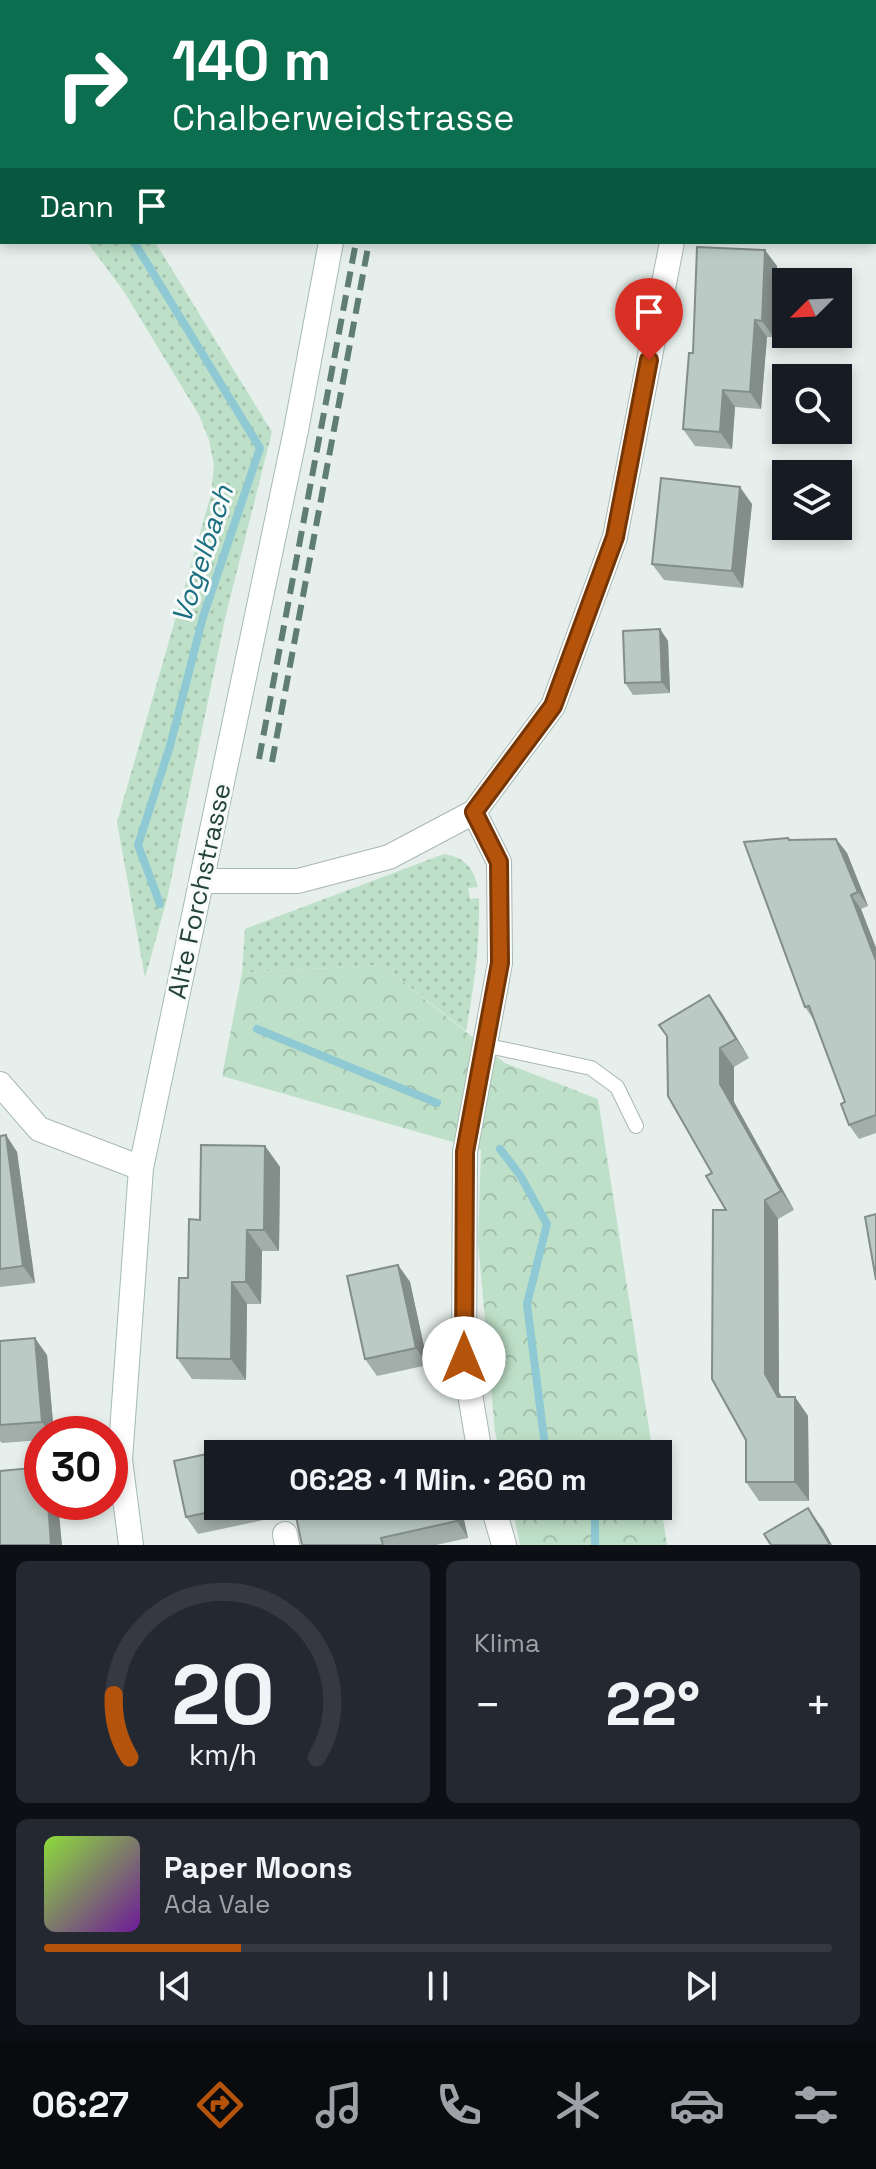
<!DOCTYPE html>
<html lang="de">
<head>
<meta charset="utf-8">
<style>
	:root { --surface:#171b24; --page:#242831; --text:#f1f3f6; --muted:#9ea1a6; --line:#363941; --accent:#b45309 }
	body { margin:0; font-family:"Space Grotesk",sans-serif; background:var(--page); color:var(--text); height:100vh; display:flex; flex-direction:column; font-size:30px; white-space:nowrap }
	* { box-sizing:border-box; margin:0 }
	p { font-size:26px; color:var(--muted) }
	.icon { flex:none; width:44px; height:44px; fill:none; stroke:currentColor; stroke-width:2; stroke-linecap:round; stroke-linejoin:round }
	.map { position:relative; height:1545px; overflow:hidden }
	.drawer { display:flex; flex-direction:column; gap:16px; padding:16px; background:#0d0f14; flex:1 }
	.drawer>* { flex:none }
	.top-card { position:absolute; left:0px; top:0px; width:876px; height:244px; box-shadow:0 4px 12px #0003; background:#0b6e4f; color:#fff; overflow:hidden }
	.needle { width:52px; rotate:246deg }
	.controls { position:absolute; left:772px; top:268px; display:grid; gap:16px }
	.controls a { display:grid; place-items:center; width:80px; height:80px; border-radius:0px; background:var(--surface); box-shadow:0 4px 12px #0003; font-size:40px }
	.speed { position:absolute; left:24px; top:1416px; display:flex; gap:16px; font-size:40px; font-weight:700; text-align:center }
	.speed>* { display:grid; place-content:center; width:104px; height:104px; border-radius:50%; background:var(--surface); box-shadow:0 4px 12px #0003; line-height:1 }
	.speed .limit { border:12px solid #d22; background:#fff; color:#111 }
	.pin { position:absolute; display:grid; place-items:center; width:68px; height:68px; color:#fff; margin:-82px -34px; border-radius:50% 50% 50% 0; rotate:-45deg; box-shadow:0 0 8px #0007 }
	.pin .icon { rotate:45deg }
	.me { position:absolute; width:88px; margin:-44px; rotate:0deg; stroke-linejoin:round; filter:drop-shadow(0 0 6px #0008) }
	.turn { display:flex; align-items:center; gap:28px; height:168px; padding:0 40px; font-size:36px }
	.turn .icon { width:104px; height:104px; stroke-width:2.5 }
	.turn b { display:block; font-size:56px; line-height:68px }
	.then { display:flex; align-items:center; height:76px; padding:0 40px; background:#0003; gap:16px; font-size:30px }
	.big { font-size:60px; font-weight:800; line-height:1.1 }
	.drawer .widget { flex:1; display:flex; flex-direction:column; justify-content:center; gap:12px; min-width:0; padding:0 28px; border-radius:12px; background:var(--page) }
	.drawer .dial { align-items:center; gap:0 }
	.dial svg { height:208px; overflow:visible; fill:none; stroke:var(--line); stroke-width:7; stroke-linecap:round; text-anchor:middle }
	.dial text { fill:var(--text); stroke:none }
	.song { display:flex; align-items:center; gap:24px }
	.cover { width:96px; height:96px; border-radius:12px; background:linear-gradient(135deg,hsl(90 70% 55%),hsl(280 70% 35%)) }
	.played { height:8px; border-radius:4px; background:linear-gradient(90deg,var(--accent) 25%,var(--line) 25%) }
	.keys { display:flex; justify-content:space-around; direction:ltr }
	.heat { display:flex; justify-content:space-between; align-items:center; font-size:44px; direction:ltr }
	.drawer .tiles { flex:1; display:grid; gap:16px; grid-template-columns:1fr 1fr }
	.widget:last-child { grid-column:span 2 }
	.trip { position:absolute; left:204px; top:1440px; width:468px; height:80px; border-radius:0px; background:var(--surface); box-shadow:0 4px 12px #0003; font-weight:800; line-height:80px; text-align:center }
	.dock { display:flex; height:128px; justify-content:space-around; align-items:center; background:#090b0e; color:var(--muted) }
	.dock .icon { width:56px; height:56px }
	.dock .current { color:var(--accent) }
	.dock b { font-size:36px; color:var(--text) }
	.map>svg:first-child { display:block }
</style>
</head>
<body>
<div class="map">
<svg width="876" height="1545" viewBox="0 0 876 1545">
	<defs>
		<pattern id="grass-dots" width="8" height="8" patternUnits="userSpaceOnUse" patternTransform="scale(2)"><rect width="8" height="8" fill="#bfe0c8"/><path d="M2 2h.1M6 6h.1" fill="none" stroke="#a4c1ad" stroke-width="1.8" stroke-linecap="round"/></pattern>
		<pattern id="forest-crowns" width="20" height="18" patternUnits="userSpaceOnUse" patternTransform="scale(2)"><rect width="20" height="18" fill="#bfe0c8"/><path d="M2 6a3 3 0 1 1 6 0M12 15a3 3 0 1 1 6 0" fill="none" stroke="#a4c1ad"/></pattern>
	</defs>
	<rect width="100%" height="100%" fill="#e6efeb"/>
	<path fill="url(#grass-dots)" d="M 87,242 L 155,242 L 272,432 L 226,614 L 167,899 L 145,978 L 117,822 L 211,495 L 214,465 L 209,440 L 199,415 L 123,290 Z
		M 444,854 C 464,857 473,867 478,887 L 468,888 L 470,899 L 479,898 C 480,944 474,987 466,1031 L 382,965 L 242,973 L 245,929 Z"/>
	<path fill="url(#forest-crowns)" d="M 382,965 L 505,1063 L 598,1099 L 653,1454 L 500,1454 L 495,1432 L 478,1242 L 481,1150 L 222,1076 L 242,973 Z
		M 658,1487 L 667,1545 L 520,1545 L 512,1506 L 658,1506 Z"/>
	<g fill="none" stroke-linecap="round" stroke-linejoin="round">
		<path stroke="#8ec9d4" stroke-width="8" d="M 39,0 L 40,2
			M 0,183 L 2,182
			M 134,242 L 260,448 L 203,617 L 170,746 L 138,845 L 160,904
			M 257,1029 L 437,1103
			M 500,1149 L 520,1175 L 547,1224 L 527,1304 L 546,1454
			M 595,1545 L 595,1506"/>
		<defs>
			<path id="lane" d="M 484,1045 L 591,1068 L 617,1087 L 636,1126"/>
			<path id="street" d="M 747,2 L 748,0
				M 474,812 L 499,862 L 500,963 L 465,1152 L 464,1358 L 480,1454
				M 202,881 L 298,881 L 389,857 L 474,812 L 553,706 L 615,537 L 672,242
				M 0,1084 L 39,1129 L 141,1168
				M 493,1506 L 504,1545
				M 285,1534 L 287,1545"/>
			<path id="secondary" d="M 364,2 L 364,0
				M 131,1545 L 120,1460 L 141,1168 L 296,430 L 331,242"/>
		</defs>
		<use href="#lane" stroke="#a8b8b2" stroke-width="16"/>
		<use href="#street" stroke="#a8b8b2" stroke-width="26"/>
		<use href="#secondary" stroke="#a4bbb3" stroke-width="26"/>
		<use href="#lane" stroke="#fff" stroke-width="14"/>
		<use href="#street" stroke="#fff" stroke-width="24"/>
		<use href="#secondary" stroke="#fff" stroke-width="24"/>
		<path stroke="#5f7d75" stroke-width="6" stroke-dasharray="16 8" stroke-linecap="butt" d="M 390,2 L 390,0
			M 414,2 L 414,0
			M 259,759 L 356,242
			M 272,762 L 369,242"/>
	</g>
	<path fill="#a1aea9" d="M 777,266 L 774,337 L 767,337 L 761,409 L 735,407 L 732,449 L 695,446 L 683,429 L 693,353 Z
		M 752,504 L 743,588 L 664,580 L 652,564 Z
		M 660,629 L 668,641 L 670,693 L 633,695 L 625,683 Z
		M 836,839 L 847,853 L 868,906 L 861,909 L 876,948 L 876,1133 L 859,1139 L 849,1125 L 845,1102 L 815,1022 L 805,1007 L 790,840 Z
		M 709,995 L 749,1058 L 734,1067 L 734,1102 L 794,1210 L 778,1219 L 779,1392 L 781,1397 L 795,1397 L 808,1416 L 809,1501 L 759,1501 L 746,1482 L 746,1440 L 726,1210 L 712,1173 L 667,1036 Z
		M 6,1135 L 17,1152 L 35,1283 L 0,1287 L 0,1136 Z
		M 265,1146 L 280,1167 L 279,1251 L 262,1251 L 261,1304 L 247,1304 L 246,1380 L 192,1379 L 177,1358 L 200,1220 Z
		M 398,1265 L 410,1282 L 428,1365 L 377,1376 L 365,1359 Z
		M 0,1341 L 47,1355 L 54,1434 L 42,1434 L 42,1440 L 2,1443 L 0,1441 Z
		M 218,1506 L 270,1506 L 273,1518 L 198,1534 L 186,1517 Z
		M 461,1506 L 468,1538 L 436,1545 L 302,1545 Z"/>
	<path fill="#838d89" d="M 765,250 L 777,266 L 774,337 L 762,321 Z
		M 755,320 L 767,337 L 761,409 L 750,392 Z
		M 723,390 L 735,407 L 732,449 L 720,432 Z
		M 740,487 L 752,504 L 743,588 L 732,571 Z
		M 660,629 L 668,641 L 670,693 L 662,682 Z
		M 836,839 L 847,853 L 868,906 L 858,892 Z
		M 851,895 L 861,909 L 876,948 L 876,961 Z
		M 709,995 L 722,1013 L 749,1058 L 736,1039 Z
		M 720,1048 L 734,1067 L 734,1102 L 794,1210 L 781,1191 L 720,1084 Z
		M 6,1135 L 17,1152 L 35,1283 L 23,1266 Z
		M 265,1146 L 280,1167 L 279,1251 L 264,1230 Z
		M 765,1200 L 778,1219 L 779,1392 L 792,1416 L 778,1397 L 765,1374 Z
		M 247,1230 L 262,1251 L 261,1304 L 246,1282 Z
		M 398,1265 L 410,1282 L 428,1365 L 416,1348 Z
		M 232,1282 L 247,1304 L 246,1380 L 231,1359 Z
		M 35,1338 L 47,1355 L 54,1434 L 51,1434 L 42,1422 Z
		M 795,1397 L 808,1416 L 809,1501 L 795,1482 Z
		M 48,1502 L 58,1502 L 62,1545 L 51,1545 Z
		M 264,1506 L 270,1506 L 273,1518 Z
		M 453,1506 L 461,1506 L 468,1538 L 457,1521 Z
		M 808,1508 L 823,1529 L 832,1545 L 830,1545 Z"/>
	<path fill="#bbcac4" stroke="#838d89" stroke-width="2" d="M 697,247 L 765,250 L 762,321 L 755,320 L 750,392 L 723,390 L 720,432 L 683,429 L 689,353 L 693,353 Z
		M 661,478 L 740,487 L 732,571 L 652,564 Z
		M 660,629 L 662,682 L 625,683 L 623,631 Z
		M 788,838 L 789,840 L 836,839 L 858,892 L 851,895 L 876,961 L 876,1115 L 849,1125 L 841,1104 L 845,1102 L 809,1006 L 805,1007 L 744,842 Z
		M 709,995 L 736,1039 L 720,1048 L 720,1084 L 781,1191 L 765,1200 L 765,1374 L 778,1397 L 795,1397 L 795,1482 L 746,1482 L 746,1440 L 712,1379 L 713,1210 L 726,1210 L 706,1176 L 712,1173 L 668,1096 L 667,1036 L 659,1025 Z
		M 6,1135 L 23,1266 L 0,1269 L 0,1136 Z
		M 201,1145 L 265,1146 L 264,1230 L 247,1230 L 246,1282 L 232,1282 L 231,1359 L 177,1358 L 179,1278 L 188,1278 L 189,1219 L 200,1220 Z
		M 876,1214 L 876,1280 L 865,1217 Z
		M 398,1265 L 416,1348 L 365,1359 L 347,1276 Z
		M 35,1338 L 42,1422 L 0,1425 L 0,1341 Z
		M 249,1445 L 251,1454 L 218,1454 L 218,1506 L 238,1506 L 186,1517 L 174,1461 Z
		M 42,1467 L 42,1502 L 48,1502 L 51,1545 L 0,1545 L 0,1471 Z
		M 296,1506 L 453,1506 L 457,1521 L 381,1538 L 383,1545 L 302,1545 L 294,1507 Z
		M 808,1508 L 830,1545 L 771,1545 L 764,1534 Z"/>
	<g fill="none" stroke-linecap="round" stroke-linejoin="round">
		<defs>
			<path id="route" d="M 464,1358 L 465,1152 L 500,963 L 499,862 L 474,812 L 553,706 L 615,537 L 649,360"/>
		</defs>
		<use href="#route" stroke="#753606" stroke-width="20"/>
		<use href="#route" stroke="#b45309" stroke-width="14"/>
	</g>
	<g text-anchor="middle" stroke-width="6" stroke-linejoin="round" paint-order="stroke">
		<g font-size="26" fill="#24423a" stroke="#f7fbf9">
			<text transform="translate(199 891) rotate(-78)" y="9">Alte Forchstrasse</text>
		</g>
		<g font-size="28" font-style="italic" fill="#1c6f80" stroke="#f7fbf9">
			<text transform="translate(202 554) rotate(-72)" y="10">Vogelbach</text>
		</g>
	</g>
</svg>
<div class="controls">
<a><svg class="needle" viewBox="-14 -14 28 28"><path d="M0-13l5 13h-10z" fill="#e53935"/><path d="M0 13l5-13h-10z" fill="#9ea1a6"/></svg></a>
<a><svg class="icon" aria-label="search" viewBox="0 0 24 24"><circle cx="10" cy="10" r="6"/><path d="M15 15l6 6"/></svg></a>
<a><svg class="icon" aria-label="layers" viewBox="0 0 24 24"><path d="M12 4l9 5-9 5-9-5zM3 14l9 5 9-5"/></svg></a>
</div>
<div class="speed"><div class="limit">30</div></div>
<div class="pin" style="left:649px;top:360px;background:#d93025"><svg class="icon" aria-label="arrive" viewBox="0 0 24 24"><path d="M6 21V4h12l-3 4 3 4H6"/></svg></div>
<svg class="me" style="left:464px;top:1358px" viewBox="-20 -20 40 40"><circle r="19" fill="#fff"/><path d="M0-13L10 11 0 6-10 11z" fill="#b45309"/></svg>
<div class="trip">06:28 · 1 Min. · 260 m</div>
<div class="top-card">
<div class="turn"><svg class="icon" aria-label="right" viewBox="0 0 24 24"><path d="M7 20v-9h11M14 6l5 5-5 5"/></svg><div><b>140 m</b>Chalberweidstrasse</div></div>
<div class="then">Dann<svg class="icon" aria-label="arrive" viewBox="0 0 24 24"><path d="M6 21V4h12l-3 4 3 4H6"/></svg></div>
</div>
</div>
<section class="drawer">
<div class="tiles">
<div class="widget dial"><svg viewBox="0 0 100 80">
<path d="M14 69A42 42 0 1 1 86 69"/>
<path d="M14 69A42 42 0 0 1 8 45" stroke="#b45309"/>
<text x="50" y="56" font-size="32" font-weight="700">20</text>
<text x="50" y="72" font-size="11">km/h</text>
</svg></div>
<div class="widget"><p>Klima</p>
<div class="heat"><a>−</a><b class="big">22°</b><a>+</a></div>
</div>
<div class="widget">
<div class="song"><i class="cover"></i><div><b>Paper Moons</b><p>Ada Vale</p></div></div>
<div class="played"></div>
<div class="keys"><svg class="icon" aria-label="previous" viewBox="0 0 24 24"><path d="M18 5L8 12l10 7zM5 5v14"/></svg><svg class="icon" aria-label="pause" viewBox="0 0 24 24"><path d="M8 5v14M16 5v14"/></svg><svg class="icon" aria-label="next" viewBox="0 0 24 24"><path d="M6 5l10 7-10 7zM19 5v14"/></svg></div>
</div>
</div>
</section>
<nav class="dock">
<b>06:27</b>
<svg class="icon current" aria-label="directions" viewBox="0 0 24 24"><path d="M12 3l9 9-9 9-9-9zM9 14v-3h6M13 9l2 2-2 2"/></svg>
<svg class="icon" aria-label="music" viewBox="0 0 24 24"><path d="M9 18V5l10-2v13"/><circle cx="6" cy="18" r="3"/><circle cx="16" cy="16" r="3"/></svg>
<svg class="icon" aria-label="phone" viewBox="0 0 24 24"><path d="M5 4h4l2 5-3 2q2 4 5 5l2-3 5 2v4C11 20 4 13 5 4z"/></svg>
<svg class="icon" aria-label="climate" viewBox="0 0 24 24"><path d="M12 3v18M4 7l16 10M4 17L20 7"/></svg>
<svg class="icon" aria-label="car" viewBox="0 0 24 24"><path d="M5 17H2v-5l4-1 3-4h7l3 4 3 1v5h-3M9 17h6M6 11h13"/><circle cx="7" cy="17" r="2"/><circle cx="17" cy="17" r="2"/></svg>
<svg class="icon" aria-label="filters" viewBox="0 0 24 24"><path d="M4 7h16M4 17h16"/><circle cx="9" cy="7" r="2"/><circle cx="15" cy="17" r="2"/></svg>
</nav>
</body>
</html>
